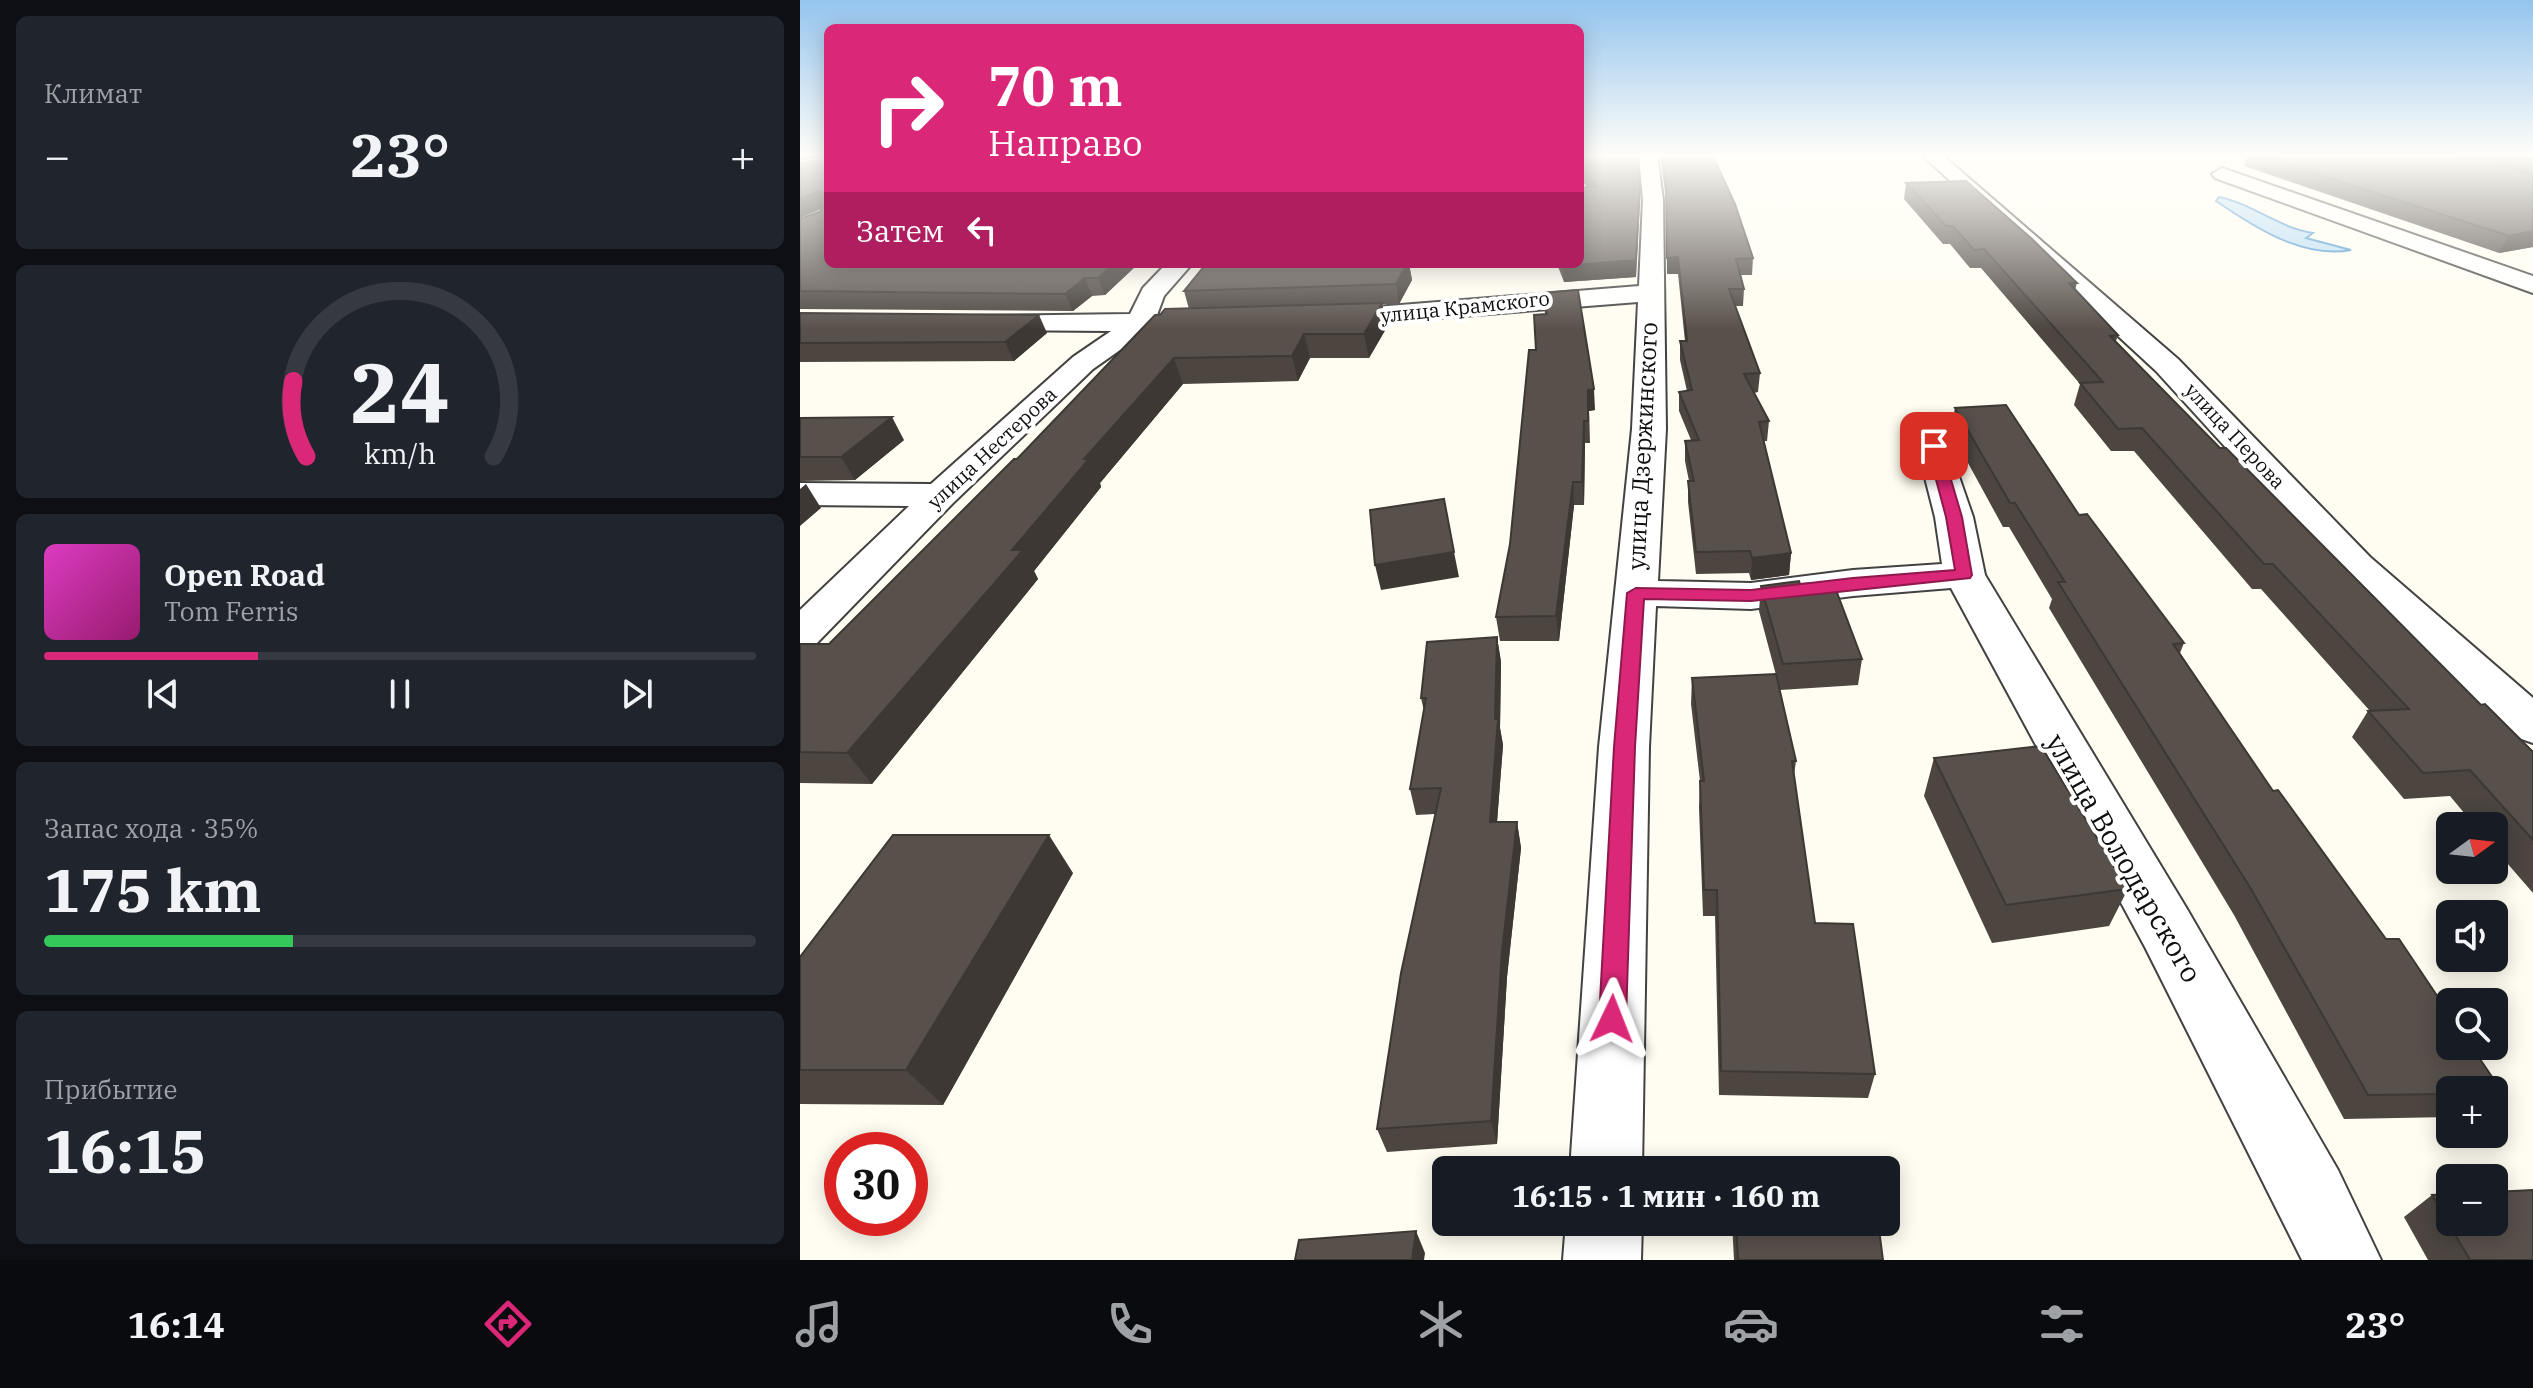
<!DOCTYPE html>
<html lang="ru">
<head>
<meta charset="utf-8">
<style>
	:root { --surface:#171b24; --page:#20242c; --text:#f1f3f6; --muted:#9ea1a6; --line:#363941; --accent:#db2777 }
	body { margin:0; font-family:"IBM Plex Serif",serif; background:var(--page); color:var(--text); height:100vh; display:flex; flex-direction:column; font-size:30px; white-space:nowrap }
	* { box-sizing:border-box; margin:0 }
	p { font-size:26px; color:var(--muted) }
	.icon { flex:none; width:44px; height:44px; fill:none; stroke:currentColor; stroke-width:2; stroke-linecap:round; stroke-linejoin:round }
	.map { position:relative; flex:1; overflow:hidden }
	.panel { display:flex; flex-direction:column; gap:16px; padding:16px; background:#0d0f14; width:800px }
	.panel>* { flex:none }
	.top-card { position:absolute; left:24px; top:24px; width:760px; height:244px; border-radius:12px; box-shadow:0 4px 20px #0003; background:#db2777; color:#fff; overflow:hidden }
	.needle { width:52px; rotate:75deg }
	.fabs { position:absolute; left:1636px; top:812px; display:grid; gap:16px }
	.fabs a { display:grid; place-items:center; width:72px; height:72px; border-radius:12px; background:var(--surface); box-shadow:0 4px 20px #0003; font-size:40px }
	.speed { position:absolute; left:24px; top:1132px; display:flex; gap:16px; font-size:40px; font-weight:700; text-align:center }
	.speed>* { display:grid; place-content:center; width:104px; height:104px; border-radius:50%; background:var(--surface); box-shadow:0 4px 20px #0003; line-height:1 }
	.speed .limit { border:12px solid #d22; background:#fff; color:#111 }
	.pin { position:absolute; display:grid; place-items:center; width:68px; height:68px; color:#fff; margin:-34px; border-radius:16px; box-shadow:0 4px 12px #0006 }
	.me { position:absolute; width:88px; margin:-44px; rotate:2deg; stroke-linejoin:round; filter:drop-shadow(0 0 6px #0008) }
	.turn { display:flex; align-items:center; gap:28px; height:168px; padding:0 32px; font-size:36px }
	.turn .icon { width:104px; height:104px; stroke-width:2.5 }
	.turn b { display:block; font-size:56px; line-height:68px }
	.then { display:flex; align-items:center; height:76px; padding:0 32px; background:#0003; gap:16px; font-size:30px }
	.big { font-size:60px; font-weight:800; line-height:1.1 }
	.panel .card { flex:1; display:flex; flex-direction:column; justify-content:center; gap:12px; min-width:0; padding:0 28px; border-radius:12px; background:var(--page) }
	.panel .dial { align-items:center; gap:0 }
	.dial svg { height:208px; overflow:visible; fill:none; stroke:var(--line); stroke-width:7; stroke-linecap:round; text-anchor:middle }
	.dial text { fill:var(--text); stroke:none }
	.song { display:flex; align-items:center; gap:24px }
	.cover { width:96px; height:96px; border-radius:12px; background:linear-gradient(135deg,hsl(310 70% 55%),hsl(320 70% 35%)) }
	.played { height:8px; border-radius:4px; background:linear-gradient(90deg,var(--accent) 30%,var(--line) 30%) }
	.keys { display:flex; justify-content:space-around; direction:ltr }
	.heat { display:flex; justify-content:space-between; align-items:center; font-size:44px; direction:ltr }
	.charge { height:12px; border-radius:6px; background:linear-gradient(90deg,#34c759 35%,var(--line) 0) }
	.trip { position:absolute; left:632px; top:1156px; width:468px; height:80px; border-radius:12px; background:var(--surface); box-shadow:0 4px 20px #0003; font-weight:800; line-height:80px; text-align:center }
	.tabs { display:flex; height:128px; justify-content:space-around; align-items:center; background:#090b0e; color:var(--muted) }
	.tabs .icon { width:56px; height:56px }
	.tabs .on { color:var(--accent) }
	.tabs b { font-size:36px; color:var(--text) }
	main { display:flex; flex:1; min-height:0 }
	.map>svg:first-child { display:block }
</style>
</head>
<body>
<main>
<section class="panel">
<div class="card"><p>Климат</p>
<div class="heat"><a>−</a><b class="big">23°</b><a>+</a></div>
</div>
<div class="card dial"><svg viewBox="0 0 100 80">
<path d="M14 69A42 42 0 1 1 86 69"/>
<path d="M14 69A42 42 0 0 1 9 40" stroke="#db2777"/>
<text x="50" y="56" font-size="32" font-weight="700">24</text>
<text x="50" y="72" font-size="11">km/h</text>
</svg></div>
<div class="card">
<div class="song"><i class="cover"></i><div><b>Open Road</b><p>Tom Ferris</p></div></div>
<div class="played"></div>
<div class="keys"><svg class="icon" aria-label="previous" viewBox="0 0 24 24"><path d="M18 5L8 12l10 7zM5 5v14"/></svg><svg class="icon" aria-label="pause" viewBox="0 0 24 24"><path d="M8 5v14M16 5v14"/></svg><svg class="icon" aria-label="next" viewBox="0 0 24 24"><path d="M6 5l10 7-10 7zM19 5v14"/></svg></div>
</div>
<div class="card"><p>Запас хода · 35%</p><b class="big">175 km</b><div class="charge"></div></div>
<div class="card"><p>Прибытие</p><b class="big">16:15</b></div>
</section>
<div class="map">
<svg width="1733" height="1260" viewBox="0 0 1733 1260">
	<rect width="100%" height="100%" fill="#fffdf1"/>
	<path fill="#b6dcf6" stroke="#3d8fcd" stroke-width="2" d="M 1419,197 C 1453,204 1479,228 1513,233 L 1506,238 L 1551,250 C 1503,259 1454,227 1416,201 Z"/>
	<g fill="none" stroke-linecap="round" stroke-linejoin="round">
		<defs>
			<path id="street" d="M 839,154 L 857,154 L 863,200 L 866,429 L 858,581 L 951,583 L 1053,570 L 1142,564 L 1135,517 L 1117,446 L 1122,439 L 1134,436 L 1146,439 L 1173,517 L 1185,575 L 1387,909 L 1538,1170 L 1581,1260 L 1502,1260 L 1345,947 L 1151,588 L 1053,596 L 951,609 L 856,606 L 849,747 L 842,1170 L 770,1170 L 799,747 L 832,429 L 838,302 L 525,327 L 515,325 L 511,319 L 515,313 L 525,311 L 839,286 L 843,200 Z
				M 1121,154 L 1141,154 L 1378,359 L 1570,557 L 1733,698 L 1733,743 L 1716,737 L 1542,575 L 1356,371 Z
				M 1422,168 L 1733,276 L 1733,293 L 1415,178 L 1412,174 Z
				M 366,264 L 392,264 L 364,296 L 357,315 L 415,317 L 419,323 L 415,329 L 347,331 L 293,369 L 153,503 L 16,644 L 0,648 L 0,610 L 109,506 L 0,505 L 0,483 L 131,484 L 273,357 L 311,331 L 181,330 L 171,328 L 167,322 L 171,316 L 330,314 L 343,288 Z
				M 766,1222 L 842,1222 L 841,1260 L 763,1260 Z"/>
		</defs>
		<use href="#street" stroke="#424242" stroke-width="4"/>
		<use href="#street" fill="#fff" fill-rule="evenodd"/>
	</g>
	<path fill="#4c4540" d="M 0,154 L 28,154 L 28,264 L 338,264 L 305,295 L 292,296 L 273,311 L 0,309 L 0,219 L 21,211 L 21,209 L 0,218 L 0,162 L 23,160 L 23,158 L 0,160 Z
		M 780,154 L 840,200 L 836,277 L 764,282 L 757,264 L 780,264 L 787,187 L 780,178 Z
		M 860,154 L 912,154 L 953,258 L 952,275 L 941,275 L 944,289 L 943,306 L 935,306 L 960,373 L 958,392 L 954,393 L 969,421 L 967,441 L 964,441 L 991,553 L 989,575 L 951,580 L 949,573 L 896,574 L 888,502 L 888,481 L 889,481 L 885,461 L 885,441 L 891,440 L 879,411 L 879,392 L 887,391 L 880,360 L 880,341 L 885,341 L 878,274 L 867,274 L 866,200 Z
		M 1448,154 L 1651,154 L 1733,174 L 1733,247 L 1699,253 L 1444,166 Z
		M 1655,154 L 1733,154 L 1733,174 Z
		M 1106,183 L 1277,283 L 1275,290 L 1318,335 L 1316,341 L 1420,448 L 1681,705 L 1733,752 L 1733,893 L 1694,848 L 1694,826 L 1675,826 L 1650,796 L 1604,799 L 1552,737 L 1568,711 L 1570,711 L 1461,589 L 1452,589 L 1334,451 L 1311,451 L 1274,405 L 1280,384 L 1181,268 L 1170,268 L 1150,244 L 1143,244 L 1104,199 Z
		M 609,264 L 612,280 L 599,304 L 582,304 L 587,327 L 569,358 L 510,358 L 498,381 L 383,384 L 300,483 L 301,487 L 234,571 L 238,579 L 72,784 L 0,783 L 0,644 L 29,644 L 217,459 L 360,315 L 389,309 L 384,291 Z
		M 743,293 L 795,410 L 789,411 L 790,443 L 785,443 L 784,505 L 774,505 L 759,641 L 700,641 L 696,617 L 710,544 L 736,350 L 745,314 Z
		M 0,313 L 247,333 L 214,361 L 0,362 Z
		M 1155,408 L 1279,515 L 1384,643 L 1380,653 L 1473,791 L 1703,1093 L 1694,1100 L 1694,1090 L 1650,1090 L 1650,1117 L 1544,1119 L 1434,915 L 1249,608 L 1252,599 L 1209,527 L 1203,527 L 1150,430 Z
		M 0,418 L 104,440 L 55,480 L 0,481 Z
		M 1000,584 L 1062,659 L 1058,685 L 980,690 L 959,611 L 961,586 Z
		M 697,637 L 701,662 L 700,728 L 703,745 L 697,822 L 717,822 L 721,848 L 707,977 L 697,1144 L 587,1152 L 577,1129 L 635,814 L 616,815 L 610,789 L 624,711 L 621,698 Z
		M 892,678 L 996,761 L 994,775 L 1015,923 L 1075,1074 L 1068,1098 L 919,1095 L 915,916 L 903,916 L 899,808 L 900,781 L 891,704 Z
		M 1134,758 L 1328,889 L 1309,926 L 1192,943 L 1124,796 Z
		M 273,873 L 143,1105 L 0,1104 L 0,957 Z
		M 1632,1195 L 1733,1260 L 1628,1260 L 1604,1217 Z
		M 932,1222 L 1078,1222 L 1083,1260 L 934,1260 Z"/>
	<path fill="#3e3834" d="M 0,154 L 28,154 L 28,158 L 0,160 Z
		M 840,186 L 836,277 L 764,282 L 763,266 Z
		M 19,191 L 27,206 L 0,218 L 0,199 Z
		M 1733,231 L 1733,247 L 1699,253 L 1709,236 Z
		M 878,257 L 878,274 L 867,274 L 867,258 Z
		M 314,264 L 338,264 L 305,295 L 298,278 Z
		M 607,264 L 609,264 L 612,280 L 599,304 L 596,284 Z
		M 285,278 L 292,296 L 273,311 L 265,294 Z
		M 582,303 L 587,327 L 569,358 L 564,334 Z
		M 239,315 L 247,333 L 214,361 L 205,342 Z
		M 504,334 L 510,358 L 498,381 L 492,356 Z
		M 374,358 L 383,384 L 300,483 L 301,487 L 234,571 L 238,579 L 72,784 L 47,753 L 212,550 L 284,459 Z
		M 794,389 L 795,410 L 789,411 L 790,443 L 788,390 Z
		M 92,417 L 104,440 L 55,480 L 41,457 Z
		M 784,421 L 785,443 L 784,505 L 782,482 Z
		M 773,482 L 774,505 L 759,641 L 756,616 Z
		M 6,484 L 21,508 L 0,526 L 0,489 Z
		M 654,552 L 659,577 L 581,590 L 575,565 Z
		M 991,553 L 989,575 L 951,580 L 952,558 Z
		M 697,637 L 701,662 L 700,728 L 703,745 L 695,848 L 690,822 L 695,719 Z
		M 717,822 L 721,848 L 707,977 L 697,1144 L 691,1121 L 702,951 Z
		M 249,835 L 273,873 L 143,1105 L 106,1070 Z
		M 616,1231 L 625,1253 L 624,1260 L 612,1260 Z"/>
	<path fill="#58504b" stroke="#3e3834" stroke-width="2" d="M 23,154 L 28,154 L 28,264 L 314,264 L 298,278 L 285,278 L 265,294 L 0,291 L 0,219 L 21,211 L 23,194 L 19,191 L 0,199 L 0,162 L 23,160 Z
		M 780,154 L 837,154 L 840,186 L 836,260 L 763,266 L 762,264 L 780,264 L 780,188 L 796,186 L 780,165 Z
		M 862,154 L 912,154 L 935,204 L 953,258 L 936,259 L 944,289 L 929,289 L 960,373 L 944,374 L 969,421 L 959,422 L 991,553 L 952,558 L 950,551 L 896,552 L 888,481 L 894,481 L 885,441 L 899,440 L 879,392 L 892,390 L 880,341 L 887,341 L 878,257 L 867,258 L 866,186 Z
		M 1455,154 L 1651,154 L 1733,174 L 1733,231 L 1709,236 Z
		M 1720,154 L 1733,154 L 1733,157 Z
		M 1166,181 L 1232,239 L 1277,283 L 1269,283 L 1318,335 L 1310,336 L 1420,448 L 1426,448 L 1681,705 L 1685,704 L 1733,752 L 1733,840 L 1670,770 L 1623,773 L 1568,711 L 1609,709 L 1473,564 L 1464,564 L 1342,428 L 1318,429 L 1280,383 L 1303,382 L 1184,249 L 1174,250 L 1153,226 L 1146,226 L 1106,183 Z
		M 406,264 L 607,264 L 596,284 L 384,291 Z
		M 778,290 L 794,389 L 788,390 L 788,421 L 784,421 L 782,482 L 773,482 L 756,616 L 696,617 L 710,544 L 729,350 L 736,350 L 734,315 L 747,314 L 743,293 Z
		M 582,303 L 564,334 L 504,334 L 492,356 L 374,358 L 284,459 L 289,459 L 212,550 L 223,550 L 47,753 L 0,752 L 0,644 L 29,644 L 214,459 L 217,459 L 355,315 L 360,315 L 365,309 Z
		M 0,313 L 239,315 L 205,342 L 0,343 Z
		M 1206,405 L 1279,515 L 1287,514 L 1384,643 L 1373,644 L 1473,791 L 1478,790 L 1586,939 L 1599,939 L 1650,1015 L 1650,1046 L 1671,1046 L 1703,1093 L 1694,1093 L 1694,1090 L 1650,1090 L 1650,1094 L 1568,1095 L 1451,889 L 1258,582 L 1265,582 L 1215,503 L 1210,503 L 1155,408 Z
		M 92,417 L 41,457 L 0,457 L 0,418 Z
		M 644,499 L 654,552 L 575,565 L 570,510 Z
		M 999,581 L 1000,584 L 1033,582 L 1062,659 L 983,664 L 961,586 Z
		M 697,637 L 695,719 L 698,719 L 690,822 L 717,822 L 702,951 L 691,1121 L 577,1129 L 601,973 L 641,788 L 610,789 L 626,698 L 621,698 L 627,642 Z
		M 976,674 L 996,761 L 992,761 L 1015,923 L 1053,924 L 1075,1074 L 921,1071 L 917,890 L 904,890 L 900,781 L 904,781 L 892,678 Z
		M 1241,746 L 1328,889 L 1206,905 L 1134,758 Z
		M 93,835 L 249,835 L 106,1070 L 0,1070 L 0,957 Z
		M 1733,1190 L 1733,1260 L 1670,1260 L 1632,1195 L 1650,1194 L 1650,1222 L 1694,1222 L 1694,1192 Z
		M 936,1222 L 1078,1222 L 1083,1260 L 938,1260 Z
		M 616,1231 L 612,1260 L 495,1260 L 499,1240 Z"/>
	<linearGradient id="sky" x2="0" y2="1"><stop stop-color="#94c4ee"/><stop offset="0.47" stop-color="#fffef9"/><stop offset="1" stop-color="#fffef9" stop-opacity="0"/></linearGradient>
	<rect width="1733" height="330" fill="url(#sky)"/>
	<path fill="#db2777" stroke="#8e194d" stroke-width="2" d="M 1134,442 L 1141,446 L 1162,517 L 1172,575 L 1170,578 L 951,601 L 844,599 L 835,747 L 826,1019 L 822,1028 L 812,1032 L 803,1028 L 799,1019 L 814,747 L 827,593 L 836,588 L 951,590 L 1053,578 L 1155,570 L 1146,517 L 1127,446 Z"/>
	<g text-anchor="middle" stroke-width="8" stroke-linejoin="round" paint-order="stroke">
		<g font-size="20" fill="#0f0f0f" stroke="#fff">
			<text transform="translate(665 307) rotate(-6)" y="7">улица Крамского</text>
			<text transform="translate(1435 436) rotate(47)" y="7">улица Перова</text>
			<text transform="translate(192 448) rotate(-43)" y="7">улица Нестерова</text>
		</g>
		<g font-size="24" fill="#0f0f0f" stroke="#fff">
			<text transform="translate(843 446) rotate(-87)" y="8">улица Дзержинского</text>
		</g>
		<g font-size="28" fill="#0f0f0f" stroke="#fff">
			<text transform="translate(1324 858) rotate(60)" y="10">улица Володарского</text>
		</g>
	</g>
</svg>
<div class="fabs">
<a><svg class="needle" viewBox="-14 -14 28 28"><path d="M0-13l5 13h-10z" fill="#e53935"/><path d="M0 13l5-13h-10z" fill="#9ea1a6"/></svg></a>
<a><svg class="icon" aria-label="sound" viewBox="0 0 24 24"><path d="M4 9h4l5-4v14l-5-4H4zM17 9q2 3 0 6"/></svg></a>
<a><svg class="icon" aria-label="search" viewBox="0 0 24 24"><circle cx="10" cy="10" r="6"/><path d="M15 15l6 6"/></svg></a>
<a>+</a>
<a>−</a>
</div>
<div class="speed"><div class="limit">30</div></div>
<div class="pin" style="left:1134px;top:446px;background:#d93025"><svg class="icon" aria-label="arrive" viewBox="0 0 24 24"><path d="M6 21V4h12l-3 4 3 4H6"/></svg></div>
<svg class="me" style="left:812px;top:1019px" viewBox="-20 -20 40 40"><path d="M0-17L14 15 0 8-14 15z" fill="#db2777" stroke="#fff" stroke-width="4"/></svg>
<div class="trip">16:15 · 1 мин · 160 m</div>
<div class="top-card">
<div class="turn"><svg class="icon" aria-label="right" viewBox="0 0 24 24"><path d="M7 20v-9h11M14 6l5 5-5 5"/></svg><div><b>70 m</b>Направо</div></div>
<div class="then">Затем<svg class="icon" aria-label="left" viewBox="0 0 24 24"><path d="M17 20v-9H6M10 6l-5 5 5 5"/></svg></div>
</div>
</div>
</main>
<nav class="tabs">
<b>16:14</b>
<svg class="icon on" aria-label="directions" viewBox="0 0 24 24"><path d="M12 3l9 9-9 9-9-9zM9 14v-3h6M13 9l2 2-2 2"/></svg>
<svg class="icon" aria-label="music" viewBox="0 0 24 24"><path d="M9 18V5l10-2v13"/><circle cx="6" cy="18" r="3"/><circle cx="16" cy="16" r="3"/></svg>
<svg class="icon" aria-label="phone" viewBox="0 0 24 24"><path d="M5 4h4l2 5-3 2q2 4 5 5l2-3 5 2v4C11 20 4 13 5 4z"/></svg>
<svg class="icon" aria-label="climate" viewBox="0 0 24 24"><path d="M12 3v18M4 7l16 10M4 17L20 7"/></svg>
<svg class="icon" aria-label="car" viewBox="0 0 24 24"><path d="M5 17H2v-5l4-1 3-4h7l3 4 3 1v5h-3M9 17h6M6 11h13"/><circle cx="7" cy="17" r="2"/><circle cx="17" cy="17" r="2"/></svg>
<svg class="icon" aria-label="filters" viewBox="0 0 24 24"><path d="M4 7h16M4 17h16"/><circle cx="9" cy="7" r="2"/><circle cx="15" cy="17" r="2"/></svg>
<b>23°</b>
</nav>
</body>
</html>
